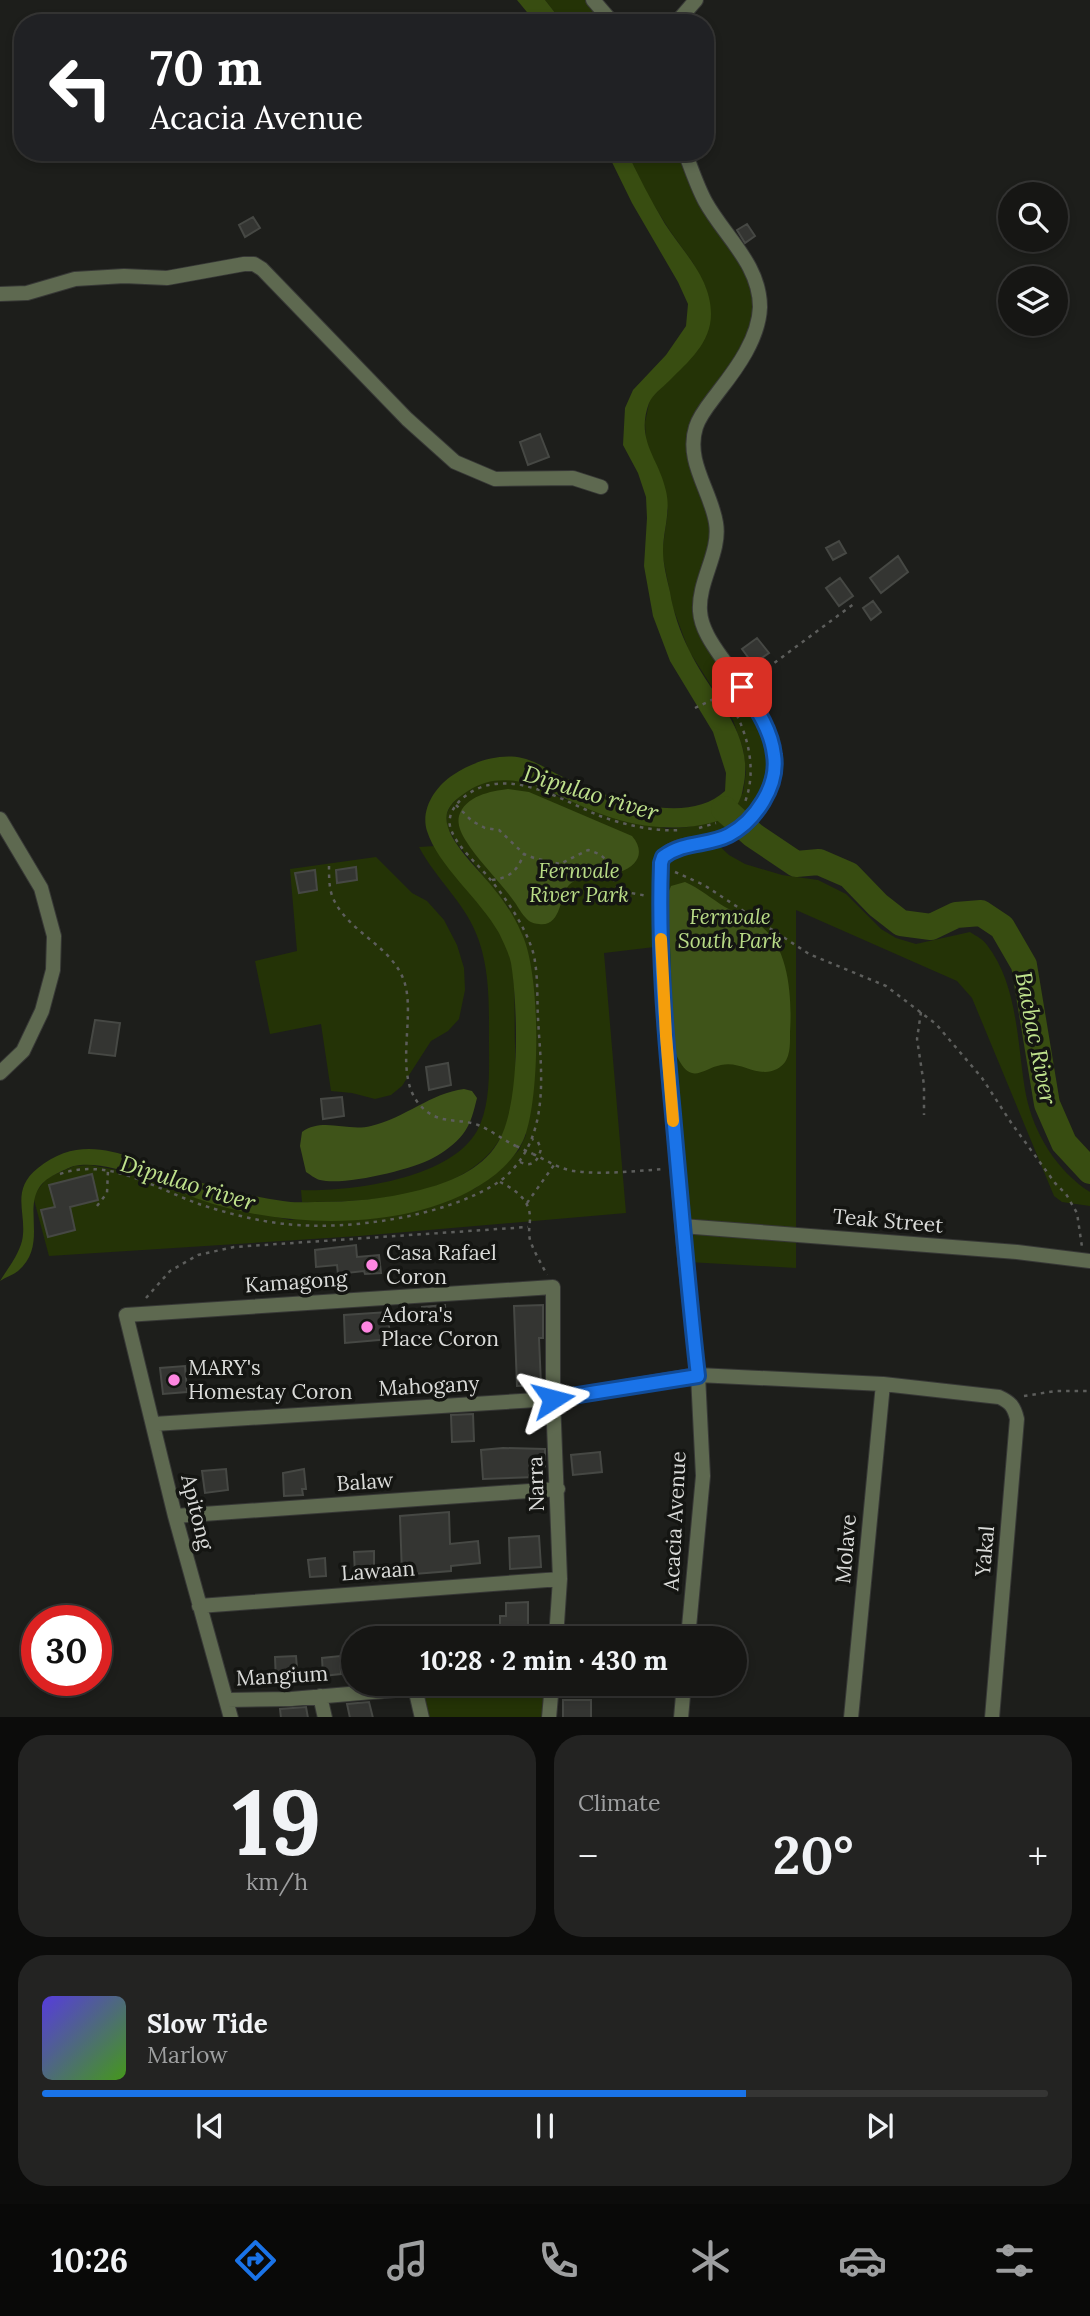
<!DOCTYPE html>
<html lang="en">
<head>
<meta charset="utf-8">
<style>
	:root { --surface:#161614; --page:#232322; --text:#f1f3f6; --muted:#9e9fa0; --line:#353534; --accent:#1a73e8 }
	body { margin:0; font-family:Lora,serif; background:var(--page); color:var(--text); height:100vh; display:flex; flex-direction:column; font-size:26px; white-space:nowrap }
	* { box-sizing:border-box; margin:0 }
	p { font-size:23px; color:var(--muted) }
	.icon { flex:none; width:38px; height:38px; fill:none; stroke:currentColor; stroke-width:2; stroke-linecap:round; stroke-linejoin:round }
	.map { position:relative; height:1717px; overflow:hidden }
	.side { display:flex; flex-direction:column; gap:18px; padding:18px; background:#0c0c0b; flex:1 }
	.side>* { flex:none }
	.hud { position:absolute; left:14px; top:14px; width:700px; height:147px; border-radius:28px; box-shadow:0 4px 10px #0003,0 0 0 2px var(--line); background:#202124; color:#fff; overflow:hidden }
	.controls { position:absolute; left:998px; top:182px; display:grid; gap:14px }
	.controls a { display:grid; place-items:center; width:70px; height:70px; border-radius:50%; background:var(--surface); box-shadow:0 4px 10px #0003,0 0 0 2px var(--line); font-size:35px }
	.speed { position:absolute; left:21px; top:1605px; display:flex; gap:14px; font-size:35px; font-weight:700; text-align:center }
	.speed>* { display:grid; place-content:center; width:91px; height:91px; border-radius:50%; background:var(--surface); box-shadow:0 4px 10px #0003,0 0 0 2px var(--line); line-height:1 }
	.speed .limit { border:10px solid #d22; background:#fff; color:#111 }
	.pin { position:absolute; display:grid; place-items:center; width:60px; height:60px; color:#fff; margin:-30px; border-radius:14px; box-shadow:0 4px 10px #0006 }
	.me { position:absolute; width:77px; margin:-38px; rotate:81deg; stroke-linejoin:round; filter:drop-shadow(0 0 5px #0008) }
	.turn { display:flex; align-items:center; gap:24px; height:147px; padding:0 21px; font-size:32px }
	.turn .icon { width:91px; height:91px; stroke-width:2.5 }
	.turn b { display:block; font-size:49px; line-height:60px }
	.big { font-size:52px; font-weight:700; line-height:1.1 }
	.side .widget { flex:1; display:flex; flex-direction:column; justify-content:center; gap:10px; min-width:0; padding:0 24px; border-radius:28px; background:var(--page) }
	.side .dial { align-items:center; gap:0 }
	.dial b { font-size:91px; line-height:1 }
	.song { display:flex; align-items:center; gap:21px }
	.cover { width:84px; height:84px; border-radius:10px; background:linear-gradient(135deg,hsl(250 70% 55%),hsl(100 70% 35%)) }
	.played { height:7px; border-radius:4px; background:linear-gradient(90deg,var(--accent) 70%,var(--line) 70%) }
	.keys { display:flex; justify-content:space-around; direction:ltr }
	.heat { display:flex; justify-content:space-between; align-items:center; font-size:38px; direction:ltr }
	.side .tiles { flex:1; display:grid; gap:18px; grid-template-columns:1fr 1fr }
	.widget:last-child { grid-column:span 2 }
	.trip { position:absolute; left:341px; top:1626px; width:406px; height:70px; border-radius:35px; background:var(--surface); box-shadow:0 4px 10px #0003,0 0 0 2px var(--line); font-weight:700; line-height:70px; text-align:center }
	.tab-bar { display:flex; height:112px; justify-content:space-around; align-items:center; background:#090908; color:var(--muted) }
	.tab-bar .icon { width:49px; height:49px }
	.tab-bar .on { color:var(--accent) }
	.tab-bar b { font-size:32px; color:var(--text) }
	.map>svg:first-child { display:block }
</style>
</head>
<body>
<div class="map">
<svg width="1090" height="1718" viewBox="0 0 1090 1718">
	<rect width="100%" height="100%" fill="#1d1e1b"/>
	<path fill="#243306" d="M 545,0 L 593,0 L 613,23 L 563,23 Z
		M 627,152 L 685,152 L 755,276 L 752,339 L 706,408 L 693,447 L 717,526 L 700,612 L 762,716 L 775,756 L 764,799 L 714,841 L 729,855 L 745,864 L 782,875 L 818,880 L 846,894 L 881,929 L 896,938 L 916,944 L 970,932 C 976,936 983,939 987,945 C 1019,986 1017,1047 1026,1095 C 1034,1134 1057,1171 1090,1192 L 1090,1206 L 1062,1202 L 1054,1196 L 972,998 L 957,981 L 796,910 L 796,1268 L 688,1262 L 663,946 L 604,953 L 626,1213 L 359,1236 L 49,1256 L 33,1196 L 47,1178 L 74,1166 L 90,1165 L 123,1171 L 208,1202 L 290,1220 L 474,1189 L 499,1171 L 519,1150 L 526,1135 L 509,908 L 456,842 L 447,826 L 446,815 L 451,805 L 461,795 L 480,783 L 499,779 L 523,781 L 563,799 L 667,829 L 688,827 L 712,822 L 743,793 L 746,772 L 743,749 L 733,720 L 689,651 L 673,608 L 662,553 L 668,510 L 658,469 L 646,444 L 645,422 L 650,399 L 698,350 L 706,288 L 693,263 L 670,231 L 648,196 Z
		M 435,846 C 456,885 500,915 511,960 C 516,984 514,1020 515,1045 C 515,1070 517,1100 507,1124 C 479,1199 370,1202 302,1202 L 301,1190 C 350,1192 450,1179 477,1131 C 491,1105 489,1070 489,1042 C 489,1008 490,973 479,941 C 467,904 437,881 419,847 Z
		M 376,857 L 412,893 L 427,901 L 444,920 L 457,945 L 464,968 L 465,990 L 459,1019 L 448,1031 L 431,1041 L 402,1086 L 391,1095 L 375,1099 L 352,1093 L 331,1091 L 321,1024 L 270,1034 L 255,961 L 297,951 L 290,869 Z
		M 532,1684 L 544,1684 L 542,1717 L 428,1717 L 424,1696 Z"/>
	<path fill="#3f5419" d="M 508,789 L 529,792 L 632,836 C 645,851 639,865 620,872 C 604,878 583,872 569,885 C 559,896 562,927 539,924 C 536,924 532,923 529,921 C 524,917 519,909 516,904 C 501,882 478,861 466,841 C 461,833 457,824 459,816 C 465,796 491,791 508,789 Z
		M 685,882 C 699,888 712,899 725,907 C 737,914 752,919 762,927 C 790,949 792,1001 790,1032 C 790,1046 791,1062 777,1069 C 758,1079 741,1060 721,1065 C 704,1068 693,1084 680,1062 C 666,1040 672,998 671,973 C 671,946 667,920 668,893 L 671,886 Z
		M 464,1089 L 472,1091 L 477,1098 C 474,1110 471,1124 463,1134 C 455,1144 444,1152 433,1158 C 411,1170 344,1186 320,1180 C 315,1179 310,1174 306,1172 L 300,1146 L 302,1132 C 323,1117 347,1132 371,1126 C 405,1118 431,1093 464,1089 Z"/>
	<path fill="#384d11" d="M 517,0 L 545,0 L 563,23 L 536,23 Z
		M 607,152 L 627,152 C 639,177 651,201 665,224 C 683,252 711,278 711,314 C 711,343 688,362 669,381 C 662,388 653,394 649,403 C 635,441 659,458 666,491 C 671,512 663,531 663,551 C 663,564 667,579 670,592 C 673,611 680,632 689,650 C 710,695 756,733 743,788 C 742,797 737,808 729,814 C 722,821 710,823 701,825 C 667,831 633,826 601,814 C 558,799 512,762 468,791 C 459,797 450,803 447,813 C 441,837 481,871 494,889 C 505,902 514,916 521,932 C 541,971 540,1091 526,1133 C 521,1149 509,1163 496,1174 C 422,1233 287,1230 201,1200 C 169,1188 108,1158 74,1166 C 72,1166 58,1173 56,1174 C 11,1195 54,1240 18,1271 C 13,1275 6,1277 0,1281 C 8,1268 18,1256 22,1241 C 28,1214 9,1191 38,1168 C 85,1129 133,1159 180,1176 C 213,1187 248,1196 283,1201 C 293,1203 305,1202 315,1202 C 351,1202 385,1199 420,1190 C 448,1183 481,1170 497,1144 C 521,1108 518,1006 511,963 C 509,953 503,942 499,933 C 480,899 438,866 427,831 C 420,809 436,786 453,775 C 472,762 499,753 522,758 C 536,761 550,771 563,777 C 606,797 685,828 725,791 L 726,773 L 713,732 L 670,661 L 653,616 L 644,566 L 647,518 L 646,497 L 638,473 L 623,445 L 625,408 L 633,390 L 666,355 L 686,326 L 688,304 L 678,282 L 632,203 Z"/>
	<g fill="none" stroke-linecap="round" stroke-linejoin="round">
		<path stroke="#384d11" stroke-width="26" d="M 724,809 L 753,835 L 796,864 L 819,862 L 849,875 L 878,905 L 901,923 L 931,927 L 956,915 L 981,913 L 1002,927 L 1024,965 L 1047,1104 L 1064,1143 L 1090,1171"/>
	</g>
	<path fill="#343532" stroke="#464844" stroke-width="2" d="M 253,217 L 260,228 L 245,237 L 239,225 Z
		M 747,224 L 755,236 L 745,243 L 737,230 Z
		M 540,434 L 549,457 L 528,465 L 520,442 Z
		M 839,541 L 846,553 L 833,560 L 826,548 Z
		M 898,556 L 908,572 L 881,593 L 870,578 Z
		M 840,578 L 853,596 L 839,606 L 826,588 Z
		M 873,601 L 881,612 L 871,620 L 863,608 Z
		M 757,638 L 769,653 L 753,664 L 742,649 Z
		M 356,867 L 357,880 L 337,883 L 336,870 Z
		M 315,870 L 317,890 L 299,893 L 295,873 Z
		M 95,1020 L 120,1023 L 115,1056 L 89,1053 Z
		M 448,1063 L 451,1085 L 429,1090 L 426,1067 Z
		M 342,1097 L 344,1116 L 323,1119 L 321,1099 Z
		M 92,1174 L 98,1200 L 70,1207 L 75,1230 L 48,1237 L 41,1210 L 55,1207 L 49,1185 Z
		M 356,1245 L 357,1257 L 379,1255 L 381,1273 L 365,1274 L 364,1271 L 338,1274 L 337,1265 L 316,1267 L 315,1250 Z
		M 445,1305 L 446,1322 L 423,1324 L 422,1307 Z
		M 543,1305 L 543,1338 L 539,1338 L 541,1385 L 517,1386 L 514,1306 Z
		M 388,1312 L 390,1339 L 345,1343 L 344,1315 Z
		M 185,1366 L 187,1392 L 163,1394 L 160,1368 Z
		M 473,1414 L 474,1441 L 452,1442 L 451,1415 Z
		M 503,1448 L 545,1449 L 545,1466 L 535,1477 L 483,1479 L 481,1450 Z
		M 600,1452 L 602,1472 L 573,1475 L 571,1455 Z
		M 226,1469 L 228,1490 L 205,1493 L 202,1471 Z
		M 304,1469 L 306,1489 L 302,1489 L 303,1495 L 284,1496 L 283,1473 Z
		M 449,1512 L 450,1544 L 478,1541 L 480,1563 L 451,1566 L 451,1571 L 402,1575 L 400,1516 Z
		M 539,1536 L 541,1567 L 510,1569 L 509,1538 Z
		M 374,1551 L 374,1574 L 355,1575 L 354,1552 Z
		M 325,1558 L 326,1576 L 310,1577 L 308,1560 Z
		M 528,1602 L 528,1629 L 500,1631 L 500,1616 L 506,1616 L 506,1603 Z
		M 296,1656 L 298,1680 L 276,1682 L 275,1657 Z
		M 340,1656 L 341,1674 L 323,1676 L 322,1658 Z
		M 563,1700 L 591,1700 L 591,1718 L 563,1718 Z
		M 369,1702 L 373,1718 L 350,1718 L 347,1704 Z
		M 306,1707 L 308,1718 L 281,1718 L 280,1709 Z"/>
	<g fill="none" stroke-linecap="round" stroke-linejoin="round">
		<defs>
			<path id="street" d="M 593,0 L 613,23
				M 676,23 L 696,0
				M 685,152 C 691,168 697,186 705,201 C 724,236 760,264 760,307 C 759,338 737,368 719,391 C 711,402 700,414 696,427 C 685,461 711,491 716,523 C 721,552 698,581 700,611 C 701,628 712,644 722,658 C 745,692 781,731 773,775 C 767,805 745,831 716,840 C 699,846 669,841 661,863 L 661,942 L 666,1036 L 685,1259 L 698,1375 L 703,1476 L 688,1638
				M 0,294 L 27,293 L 75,279 L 124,276 L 167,278 L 244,264 L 254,264 L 262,269 L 407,419 L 455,462 L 495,479 L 573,478 L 601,487
				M 0,819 L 41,888 L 54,936 L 53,970 L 42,1011 L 23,1051 L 0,1073
				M 682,1226 L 1017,1252 L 1090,1261
				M 154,1424 L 553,1399 L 698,1375 L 883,1384 L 999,1397 C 1010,1402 1014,1406 1017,1419 L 992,1718
				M 175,1516 L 558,1489
				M 199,1606 L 560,1579
				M 415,1688 L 422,1718
				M 320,1696 L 325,1718
				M 227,1700 L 291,1699 L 465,1684
				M 231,1718 L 175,1516 L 126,1315 L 553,1287 L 553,1399 L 560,1579 L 556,1638
				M 549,1718 L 552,1684
				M 681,1718 L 684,1684
				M 851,1718 L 883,1384"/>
		</defs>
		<use href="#street" stroke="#373836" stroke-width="16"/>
		<path stroke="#5d5e5c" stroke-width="2.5" stroke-dasharray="3.5 5" stroke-linecap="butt" d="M 754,678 L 855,603
			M 724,693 C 745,724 759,765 745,802
			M 695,708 L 730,691
			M 456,805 L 472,821 L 485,828 L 499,830 L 524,854 L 534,858 L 560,864 L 588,850 C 611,856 609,868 617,887 L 631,893 L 648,896
			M 699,828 L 716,823
			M 329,866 C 329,877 329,889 333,898 C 348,933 394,946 405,984 C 415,1019 394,1074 419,1104 C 438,1126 455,1117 478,1125 C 491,1130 503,1140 516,1146
			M 675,872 L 704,885 L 809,954 L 886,986 L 936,1024 L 982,1078 L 1012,1124 L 1055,1183 L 1066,1194 L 1077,1213 L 1082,1247
			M 492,880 C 510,878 517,871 524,854
			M 921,1012 L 917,1039 L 924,1085 L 924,1115
			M 533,1154 C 546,1160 559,1169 574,1171 C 603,1175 635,1171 664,1169
			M 520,1162 C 532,1168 538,1161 541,1149 L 538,1142 L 532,1139
			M 60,1174 C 109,1157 154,1188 199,1204 C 222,1212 261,1222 286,1224 C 347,1231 444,1217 497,1183 C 513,1173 527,1153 533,1135 C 546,1098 540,1056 538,1018 C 537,1000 538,980 535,962 C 534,952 529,940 524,930 C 515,912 503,895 490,879 C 478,864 455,846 450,826 C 446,806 472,788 489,785 C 527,777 566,802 600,816 C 625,825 655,832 682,830
			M 500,1182 C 514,1189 530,1199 530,1218 C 530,1226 528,1231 530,1240 C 534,1252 541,1263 547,1275
			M 527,1203 L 554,1165
			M 97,1206 L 107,1193 L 108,1170
			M 146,1298 L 170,1271 L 198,1255 L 234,1247 L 528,1227
			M 1024,1396 L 1056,1391 L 1090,1391"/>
		<use href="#street" stroke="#5e6950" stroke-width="14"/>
		<path stroke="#5d5e5c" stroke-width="2.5" stroke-dasharray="3.5 5" stroke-linecap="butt" d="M 516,1146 L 533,1154"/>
	</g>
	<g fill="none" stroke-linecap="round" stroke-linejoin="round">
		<defs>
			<path id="route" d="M 553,1399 L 698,1376 C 688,1289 681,1202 673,1114 C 665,1031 658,947 661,863 L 663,857 C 684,841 708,846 729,835 C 755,821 779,786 774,755 C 771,729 756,708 742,687"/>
		</defs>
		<use href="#route" stroke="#114b97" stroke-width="18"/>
		<use href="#route" stroke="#1a73e8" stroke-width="12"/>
		<path stroke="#f59e0b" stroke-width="12" d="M 661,939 L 666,1036 L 673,1121"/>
	</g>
	<g fill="#fe86e1" stroke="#141512" stroke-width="2.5">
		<circle cx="372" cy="1265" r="7"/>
		<circle cx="367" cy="1327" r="7"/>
		<circle cx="174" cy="1380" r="7"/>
	</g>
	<g text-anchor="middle" stroke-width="7" stroke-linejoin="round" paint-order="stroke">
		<g font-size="21" font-style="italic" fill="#b8db86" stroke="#141512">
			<text x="579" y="878">Fernvale<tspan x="579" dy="24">River Park</tspan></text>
			<text x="730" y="924">Fernvale<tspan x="730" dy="24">South Park</tspan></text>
		</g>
		<g font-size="21" fill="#dadbd9" stroke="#141512">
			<text transform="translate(888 1221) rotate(5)" y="7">Teak Street</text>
			<text transform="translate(296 1282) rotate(-4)" y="7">Kamagong</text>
			<text transform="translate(429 1386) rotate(-3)" y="7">Mahogany</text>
			<text transform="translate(365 1482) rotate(-4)" y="7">Balaw</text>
			<text transform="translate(536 1484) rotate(-92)" y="7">Narra</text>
			<text transform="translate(197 1512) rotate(76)" y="7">Apitong</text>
			<text transform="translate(675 1521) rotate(-87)" y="7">Acacia Avenue</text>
			<text transform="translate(846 1549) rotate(-85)" y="7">Molave</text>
			<text transform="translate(985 1551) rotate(-85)" y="7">Yakal</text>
			<text transform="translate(378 1571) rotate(-4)" y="7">Lawaan</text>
			<text transform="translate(282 1676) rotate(-3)" y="7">Mangium</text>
		</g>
		<g font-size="21" fill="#dadbd9" stroke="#141512" text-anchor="start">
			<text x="386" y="1260">Casa Rafael<tspan x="386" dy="24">Coron</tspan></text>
			<text x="381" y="1322">Adora's<tspan x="381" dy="24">Place Coron</tspan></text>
			<text x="188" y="1375">MARY's<tspan x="188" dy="24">Homestay Coron</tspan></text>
		</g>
		<g font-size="23" font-style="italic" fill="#bfe28c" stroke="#141512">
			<text transform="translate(591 793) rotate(17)" y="8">Dipulao river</text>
			<text transform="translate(1036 1038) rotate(79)" y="8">Bacbac River</text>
			<text transform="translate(188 1183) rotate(17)" y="8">Dipulao river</text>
		</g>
	</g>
</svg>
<div class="controls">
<a><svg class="icon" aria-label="search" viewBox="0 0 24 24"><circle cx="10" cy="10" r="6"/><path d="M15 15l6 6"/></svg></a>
<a><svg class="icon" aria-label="layers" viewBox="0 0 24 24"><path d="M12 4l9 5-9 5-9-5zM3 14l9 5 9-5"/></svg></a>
</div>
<div class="speed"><div class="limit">30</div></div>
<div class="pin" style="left:742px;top:687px;background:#d93025"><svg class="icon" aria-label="arrive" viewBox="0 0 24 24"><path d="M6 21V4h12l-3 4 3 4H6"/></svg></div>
<svg class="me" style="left:553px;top:1399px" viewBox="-20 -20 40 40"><path d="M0-17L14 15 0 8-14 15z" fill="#1a73e8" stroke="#fff" stroke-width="4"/></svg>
<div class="trip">10:28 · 2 min · 430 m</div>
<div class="hud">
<div class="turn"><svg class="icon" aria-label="left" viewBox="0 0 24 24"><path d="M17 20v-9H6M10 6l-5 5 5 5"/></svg><div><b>70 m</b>Acacia Avenue</div></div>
</div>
</div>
<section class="side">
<div class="tiles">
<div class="widget dial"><b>19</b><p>km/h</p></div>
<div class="widget"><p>Climate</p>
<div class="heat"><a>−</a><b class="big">20°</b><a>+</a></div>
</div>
<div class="widget">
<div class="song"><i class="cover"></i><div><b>Slow Tide</b><p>Marlow</p></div></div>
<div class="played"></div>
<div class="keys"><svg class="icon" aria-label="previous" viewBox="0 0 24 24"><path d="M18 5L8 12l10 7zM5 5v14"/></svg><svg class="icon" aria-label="pause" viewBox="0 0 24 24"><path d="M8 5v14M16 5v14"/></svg><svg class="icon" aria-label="next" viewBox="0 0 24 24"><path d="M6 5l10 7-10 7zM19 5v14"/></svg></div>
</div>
</div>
</section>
<nav class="tab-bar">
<b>10:26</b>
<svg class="icon on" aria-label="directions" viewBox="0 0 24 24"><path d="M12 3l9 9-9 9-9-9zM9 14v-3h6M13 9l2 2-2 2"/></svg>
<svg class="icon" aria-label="music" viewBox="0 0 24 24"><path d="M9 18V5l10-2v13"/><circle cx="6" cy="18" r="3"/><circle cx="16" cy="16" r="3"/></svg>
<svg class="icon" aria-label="phone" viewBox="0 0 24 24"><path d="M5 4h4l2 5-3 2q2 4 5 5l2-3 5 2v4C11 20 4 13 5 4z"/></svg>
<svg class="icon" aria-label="climate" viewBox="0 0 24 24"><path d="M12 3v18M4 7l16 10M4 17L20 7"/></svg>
<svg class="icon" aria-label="car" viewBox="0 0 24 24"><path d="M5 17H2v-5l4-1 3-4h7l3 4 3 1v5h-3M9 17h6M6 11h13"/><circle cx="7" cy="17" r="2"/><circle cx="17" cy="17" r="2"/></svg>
<svg class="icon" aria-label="filters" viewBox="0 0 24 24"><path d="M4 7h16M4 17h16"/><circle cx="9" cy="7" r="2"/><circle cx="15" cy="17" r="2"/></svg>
</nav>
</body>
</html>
